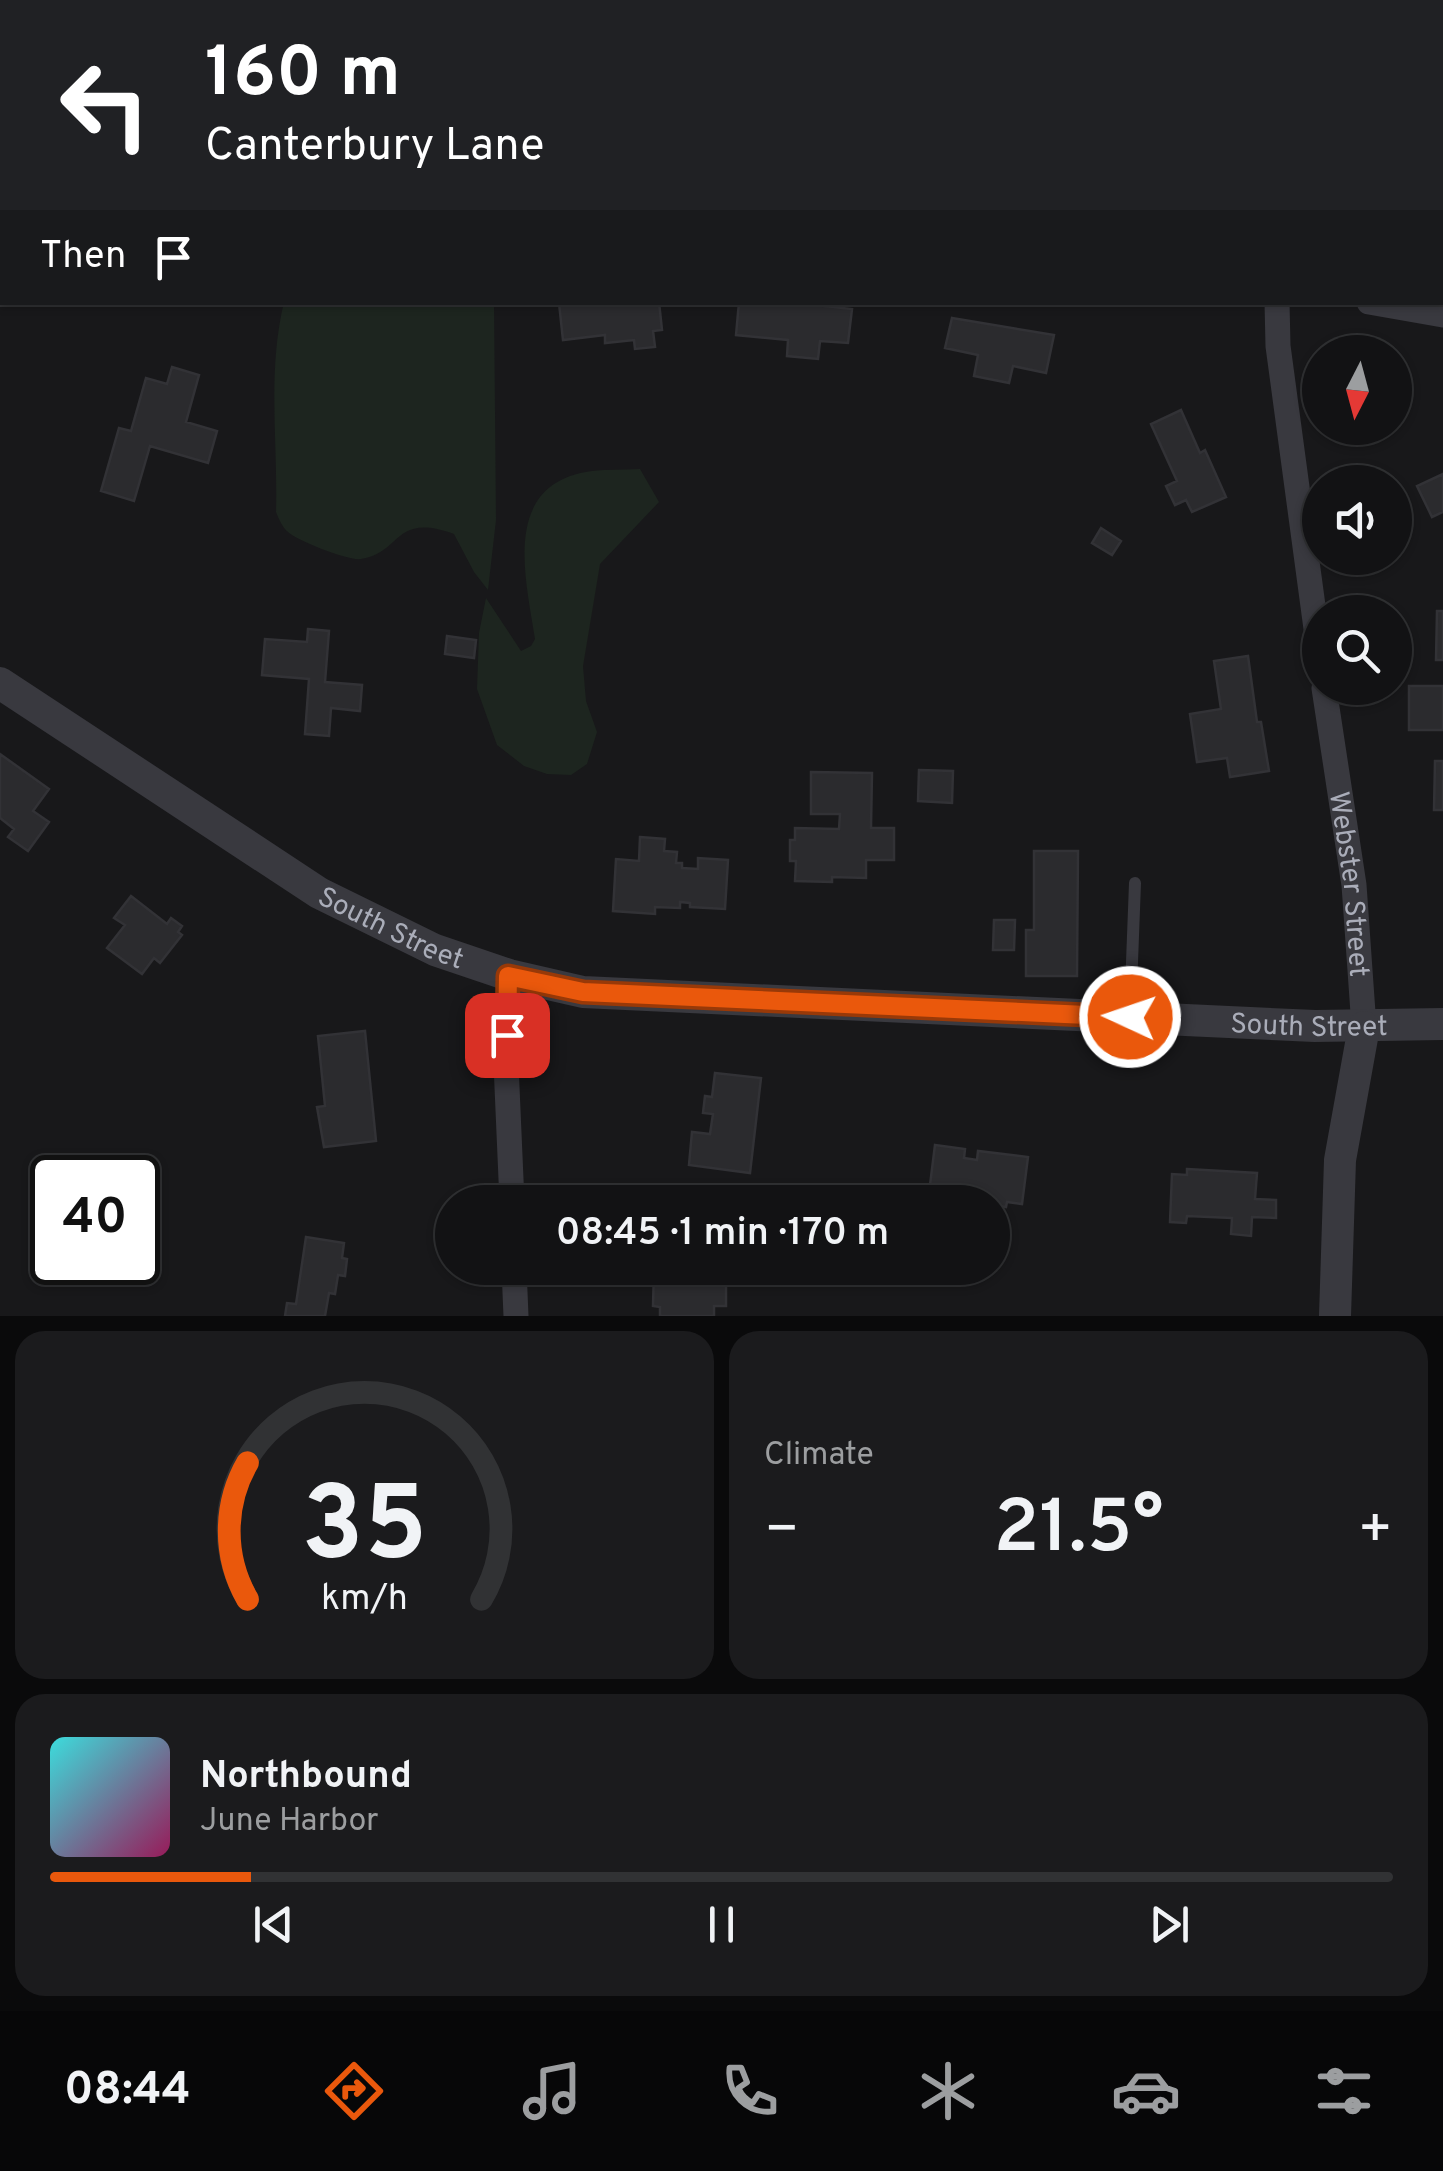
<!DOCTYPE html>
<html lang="en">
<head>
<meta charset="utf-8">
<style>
	:root { --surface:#121214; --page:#1b1b1d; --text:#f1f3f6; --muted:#9c9ea0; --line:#313234; --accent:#ea580c }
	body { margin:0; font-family:Overpass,sans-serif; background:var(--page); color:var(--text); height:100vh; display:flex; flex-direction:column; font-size:38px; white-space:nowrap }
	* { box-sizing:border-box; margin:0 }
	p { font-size:32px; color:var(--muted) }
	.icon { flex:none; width:55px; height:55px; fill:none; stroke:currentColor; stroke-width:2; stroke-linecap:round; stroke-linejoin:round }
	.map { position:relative; height:1316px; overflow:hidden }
	.drawer { display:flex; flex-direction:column; gap:15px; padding:15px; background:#0a0a0b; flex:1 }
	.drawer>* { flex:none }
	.guide { position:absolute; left:0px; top:0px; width:1445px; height:305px; box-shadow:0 2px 8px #0004,0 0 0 2px var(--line); background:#202124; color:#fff; overflow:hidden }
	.needle { width:65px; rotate:186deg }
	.fabs { position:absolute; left:1302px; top:335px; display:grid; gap:20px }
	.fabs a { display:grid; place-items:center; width:110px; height:110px; border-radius:50%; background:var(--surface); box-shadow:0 2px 8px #0004,0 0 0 2px var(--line); font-size:50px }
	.speed { position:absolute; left:30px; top:1155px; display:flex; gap:20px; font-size:50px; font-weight:700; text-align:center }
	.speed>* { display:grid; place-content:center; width:130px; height:130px; border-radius:50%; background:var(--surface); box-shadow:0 2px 8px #0004,0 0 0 2px var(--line); line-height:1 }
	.speed .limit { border:5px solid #111; border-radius:15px; background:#fff; color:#111 }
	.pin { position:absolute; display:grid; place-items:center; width:85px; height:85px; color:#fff; margin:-42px; border-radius:20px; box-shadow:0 5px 15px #0006 }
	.me { position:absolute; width:110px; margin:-55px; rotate:273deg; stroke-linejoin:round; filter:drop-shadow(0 0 8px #0008) }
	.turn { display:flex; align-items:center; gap:35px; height:210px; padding:0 40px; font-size:45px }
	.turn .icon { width:130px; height:130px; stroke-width:2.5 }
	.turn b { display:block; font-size:70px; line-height:85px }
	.then { display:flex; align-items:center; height:95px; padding:0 40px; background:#0003; gap:20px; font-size:38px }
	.big { font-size:75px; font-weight:600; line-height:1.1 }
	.drawer .card { flex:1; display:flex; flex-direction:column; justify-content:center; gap:15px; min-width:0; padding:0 35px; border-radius:30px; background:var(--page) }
	.drawer .dial { align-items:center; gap:0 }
	.dial svg { height:260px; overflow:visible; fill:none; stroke:var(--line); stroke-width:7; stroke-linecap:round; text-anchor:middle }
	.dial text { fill:var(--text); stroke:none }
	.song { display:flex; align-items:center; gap:30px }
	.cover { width:120px; height:120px; border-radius:15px; background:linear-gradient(135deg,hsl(180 70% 55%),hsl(330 70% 35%)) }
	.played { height:10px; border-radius:5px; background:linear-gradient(90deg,var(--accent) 15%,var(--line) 15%) }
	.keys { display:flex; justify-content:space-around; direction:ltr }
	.heat { display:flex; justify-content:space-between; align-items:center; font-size:55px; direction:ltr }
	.drawer .tiles { flex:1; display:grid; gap:15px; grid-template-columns:1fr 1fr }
	.card:last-child { grid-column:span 2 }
	.trip { position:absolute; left:435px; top:1185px; width:575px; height:100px; border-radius:50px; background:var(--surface); box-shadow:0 2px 8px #0004,0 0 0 2px var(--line); font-weight:600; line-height:100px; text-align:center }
	.menu { display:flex; height:160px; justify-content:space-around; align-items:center; background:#070708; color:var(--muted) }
	.menu .icon { width:70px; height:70px }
	.menu .current { color:var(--accent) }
	.menu b { font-size:45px; color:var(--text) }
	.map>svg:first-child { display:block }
</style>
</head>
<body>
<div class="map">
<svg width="1443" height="1316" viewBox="0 0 1443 1316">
	<rect width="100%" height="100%" fill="#18181a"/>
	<path fill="#1d251f" d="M 284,302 L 494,303 L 496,520 L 488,590 L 474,572 L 454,534 C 393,512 402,553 361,559 C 348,561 298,541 288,532 C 282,527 279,519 276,512 C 278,442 267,372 284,302 Z
		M 640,469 L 659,502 L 600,564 L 583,666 L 586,701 L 597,732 L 587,764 L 571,775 L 547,774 L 524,766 L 497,745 L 477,689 L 479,633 L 486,598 L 521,651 L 531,646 L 535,639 C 525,575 501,483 592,471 C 608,469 624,470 640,469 Z"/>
	<path fill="#2b2b2e" stroke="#323236" stroke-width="2.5" d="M 659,302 L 662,330 L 653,331 L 655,347 L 635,349 L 634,340 L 605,343 L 605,335 L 563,340 L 559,303 Z
		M 739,302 L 789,302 L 852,309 L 848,343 L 820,341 L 818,359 L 787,356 L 788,340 L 736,335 Z
		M 952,318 L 1054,335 L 1046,373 L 1013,366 L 1009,383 L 974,376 L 978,355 L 945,348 Z
		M 172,367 L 199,375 L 186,422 L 217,431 L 208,463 L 150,446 L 134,501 L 101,491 L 119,428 L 131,431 L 146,378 L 167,384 Z
		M 1181,410 L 1200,453 L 1205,450 L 1226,497 L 1192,512 L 1186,500 L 1175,505 L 1166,486 L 1177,481 L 1151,424 Z
		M 1443,474 L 1443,512 L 1432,517 L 1417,486 Z
		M 1101,528 L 1121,541 L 1112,555 L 1092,543 Z
		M 1437,611 L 1443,611 L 1443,660 L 1436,660 Z
		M 308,629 L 329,631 L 325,682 L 362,685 L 360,711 L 331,708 L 329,736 L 305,734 L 309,679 L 262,675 L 265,639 L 307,642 Z
		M 447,636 L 476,640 L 474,658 L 445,654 Z
		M 1248,656 L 1257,722 L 1261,722 L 1269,771 L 1230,777 L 1227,758 L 1197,762 L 1190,714 L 1221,709 L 1214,661 Z
		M 1409,686 L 1443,686 L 1443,730 L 1409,730 Z
		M 0,754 L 49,789 L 33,811 L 49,822 L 28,851 L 8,837 L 14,829 L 0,818 Z
		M 1435,761 L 1443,761 L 1443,810 L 1434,810 Z
		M 919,770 L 953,771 L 952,803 L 918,801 Z
		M 811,772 L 872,773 L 871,828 L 894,828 L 894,860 L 866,860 L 866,878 L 832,877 L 832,882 L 795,881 L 796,861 L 790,861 L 790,840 L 795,840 L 795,828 L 839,829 L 840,814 L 811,814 Z
		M 640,837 L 665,839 L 664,851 L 677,852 L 676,863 L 682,863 L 682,868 L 698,869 L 698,858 L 728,860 L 725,909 L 690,907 L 690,903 L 680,902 L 680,908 L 655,907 L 655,914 L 613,911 L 616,859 L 639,861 Z
		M 1034,851 L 1078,851 L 1077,976 L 1026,976 L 1026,930 L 1034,930 Z
		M 131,896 L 167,924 L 171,918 L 182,926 L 178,932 L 182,935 L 160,963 L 154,958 L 142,974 L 107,948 L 125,925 L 114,918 Z
		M 994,920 L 1015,920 L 1014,950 L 993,950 Z
		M 365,1031 L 376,1141 L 324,1147 L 317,1107 L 325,1106 L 318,1036 Z
		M 715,1073 L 761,1078 L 750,1173 L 689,1165 L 692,1132 L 710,1134 L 713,1114 L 703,1113 L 705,1096 L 712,1097 Z
		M 935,1145 L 965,1149 L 964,1158 L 977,1160 L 978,1151 L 1028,1157 L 1022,1204 L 1007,1202 L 1006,1207 L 992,1205 L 992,1202 L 983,1202 L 983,1197 L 930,1185 Z
		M 1187,1169 L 1257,1173 L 1255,1199 L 1276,1200 L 1276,1218 L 1252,1217 L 1251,1236 L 1231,1234 L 1232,1218 L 1187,1216 L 1186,1223 L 1170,1222 L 1172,1174 L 1187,1175 Z
		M 306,1237 L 344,1243 L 342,1258 L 347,1259 L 345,1276 L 338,1275 L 335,1294 L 329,1293 L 325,1316 L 285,1316 L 287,1303 L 296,1304 Z
		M 654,1268 L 704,1268 L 703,1283 L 726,1283 L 726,1306 L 714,1306 L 714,1316 L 660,1316 L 660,1307 L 653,1306 Z"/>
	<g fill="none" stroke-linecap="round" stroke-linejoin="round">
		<path stroke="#39393f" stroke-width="12" d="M 1130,1015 L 1135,883"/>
		<g stroke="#39393f" stroke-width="25">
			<path d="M 710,0 L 710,2"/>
			<path d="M 1277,302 L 1278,346 L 1320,658"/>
			<path d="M 1369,302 L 1443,315"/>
			<path id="s1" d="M 1324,688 L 1354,885 L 1364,1027"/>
			<path d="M 509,975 L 506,1064 L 512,1202"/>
			<path d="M 514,1268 L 516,1316"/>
		</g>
		<g stroke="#39393f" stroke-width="32">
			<path id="s2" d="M 0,683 L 319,893 L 435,950 L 509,975 L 583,992 L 1315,1026 L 1443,1024"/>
			<path d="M 1335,1316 L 1340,1160 L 1364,1027"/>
		</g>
	</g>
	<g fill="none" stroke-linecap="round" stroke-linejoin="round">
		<defs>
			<path id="route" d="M 507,1035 L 508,976 L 583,992 L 1130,1017"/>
		</defs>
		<use href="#route" stroke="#983908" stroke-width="25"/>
		<use href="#route" stroke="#ea580c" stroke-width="18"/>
	</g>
	<g text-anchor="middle" stroke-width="10" stroke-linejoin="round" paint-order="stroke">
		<g font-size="28" fill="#aaadb9" stroke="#131315">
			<text dy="10" stroke="none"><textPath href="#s1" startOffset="198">Webster Street</textPath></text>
			<text dy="10" stroke="none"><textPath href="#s2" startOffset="462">South Street</textPath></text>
			<text dy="10" stroke="none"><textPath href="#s2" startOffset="1392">South Street</textPath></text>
		</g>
	</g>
</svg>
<div class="fabs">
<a><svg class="needle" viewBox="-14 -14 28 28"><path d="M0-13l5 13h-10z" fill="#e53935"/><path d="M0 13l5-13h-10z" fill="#9c9ea0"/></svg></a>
<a><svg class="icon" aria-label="sound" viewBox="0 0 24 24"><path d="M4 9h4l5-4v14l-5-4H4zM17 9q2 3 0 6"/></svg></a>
<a><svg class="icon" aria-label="search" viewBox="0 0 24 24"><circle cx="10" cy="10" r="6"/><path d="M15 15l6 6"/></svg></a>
</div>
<div class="speed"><div class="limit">40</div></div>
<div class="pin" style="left:507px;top:1035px;background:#d93025"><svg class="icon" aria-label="arrive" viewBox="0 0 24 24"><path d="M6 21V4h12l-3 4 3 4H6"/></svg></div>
<svg class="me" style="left:1130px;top:1017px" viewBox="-20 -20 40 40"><circle r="17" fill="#ea580c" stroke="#fff" stroke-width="3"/><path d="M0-11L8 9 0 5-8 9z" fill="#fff"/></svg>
<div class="trip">08:45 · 1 min · 170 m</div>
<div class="guide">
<div class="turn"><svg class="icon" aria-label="left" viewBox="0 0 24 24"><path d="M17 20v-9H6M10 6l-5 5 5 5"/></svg><div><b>160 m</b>Canterbury Lane</div></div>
<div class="then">Then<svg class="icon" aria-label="arrive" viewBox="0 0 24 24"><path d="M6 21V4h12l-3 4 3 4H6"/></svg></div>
</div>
</div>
<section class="drawer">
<div class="tiles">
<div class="card dial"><svg viewBox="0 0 100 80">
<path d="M14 69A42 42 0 1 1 86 69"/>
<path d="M14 69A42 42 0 0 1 14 27" stroke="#ea580c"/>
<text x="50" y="56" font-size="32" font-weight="700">35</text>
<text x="50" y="72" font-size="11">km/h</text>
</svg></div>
<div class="card"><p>Climate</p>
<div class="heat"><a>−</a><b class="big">21.5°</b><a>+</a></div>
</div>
<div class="card">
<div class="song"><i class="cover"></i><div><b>Northbound</b><p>June Harbor</p></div></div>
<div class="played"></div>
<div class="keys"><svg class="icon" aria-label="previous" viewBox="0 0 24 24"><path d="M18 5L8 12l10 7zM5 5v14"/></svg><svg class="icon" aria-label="pause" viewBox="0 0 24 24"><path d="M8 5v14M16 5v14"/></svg><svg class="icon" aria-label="next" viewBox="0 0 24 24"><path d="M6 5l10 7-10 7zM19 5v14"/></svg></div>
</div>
</div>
</section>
<nav class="menu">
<b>08:44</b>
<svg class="icon current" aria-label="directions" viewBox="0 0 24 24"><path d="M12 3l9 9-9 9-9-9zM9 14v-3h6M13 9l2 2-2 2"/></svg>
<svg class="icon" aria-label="music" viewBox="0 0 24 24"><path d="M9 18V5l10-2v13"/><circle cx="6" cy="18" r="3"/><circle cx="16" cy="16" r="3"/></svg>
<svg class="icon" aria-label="phone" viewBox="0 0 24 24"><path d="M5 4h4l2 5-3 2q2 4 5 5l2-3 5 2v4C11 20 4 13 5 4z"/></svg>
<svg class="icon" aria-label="climate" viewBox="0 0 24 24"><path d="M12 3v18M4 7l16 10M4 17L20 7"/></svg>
<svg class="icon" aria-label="car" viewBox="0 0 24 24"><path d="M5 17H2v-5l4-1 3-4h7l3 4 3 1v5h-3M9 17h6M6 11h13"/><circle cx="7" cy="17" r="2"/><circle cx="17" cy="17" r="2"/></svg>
<svg class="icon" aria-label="filters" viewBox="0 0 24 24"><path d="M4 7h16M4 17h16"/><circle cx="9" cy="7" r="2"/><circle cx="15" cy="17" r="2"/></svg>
</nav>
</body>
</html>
